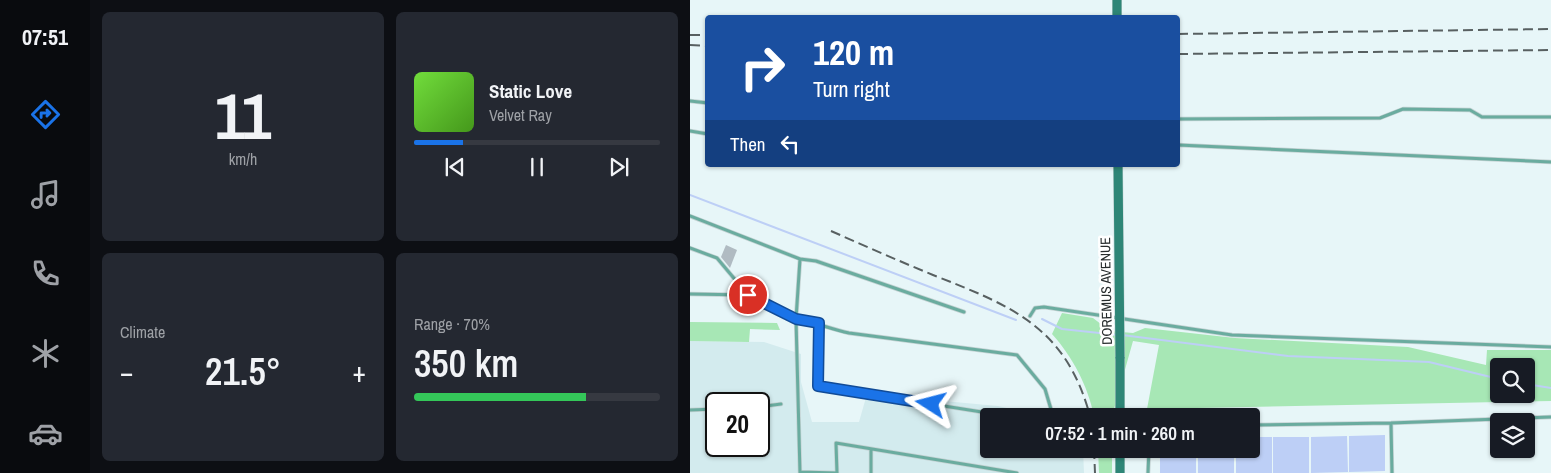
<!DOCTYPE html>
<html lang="en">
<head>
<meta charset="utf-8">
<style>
	:root { --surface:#171b24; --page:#242831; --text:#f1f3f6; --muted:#9ea1a6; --line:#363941; --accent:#1a73e8 }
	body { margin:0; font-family:"Archivo Narrow",sans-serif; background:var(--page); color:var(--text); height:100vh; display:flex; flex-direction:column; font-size:19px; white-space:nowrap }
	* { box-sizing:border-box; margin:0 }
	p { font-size:16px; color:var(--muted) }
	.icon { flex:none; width:28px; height:28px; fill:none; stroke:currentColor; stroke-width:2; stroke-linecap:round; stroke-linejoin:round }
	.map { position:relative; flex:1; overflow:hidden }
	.panel { display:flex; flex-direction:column; gap:12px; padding:12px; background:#0d0f14; width:600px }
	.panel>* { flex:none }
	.hud { position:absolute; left:15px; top:15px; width:475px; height:152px; border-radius:5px; box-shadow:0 1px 4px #0004; background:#1a4fa0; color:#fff; overflow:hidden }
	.controls { position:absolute; left:800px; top:358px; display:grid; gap:10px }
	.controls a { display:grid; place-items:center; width:45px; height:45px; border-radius:5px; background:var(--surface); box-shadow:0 1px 4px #0004; font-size:25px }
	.speed { position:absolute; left:15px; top:392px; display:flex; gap:10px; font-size:25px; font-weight:700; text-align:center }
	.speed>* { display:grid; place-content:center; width:65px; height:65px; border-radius:50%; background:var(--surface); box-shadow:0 1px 4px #0004; line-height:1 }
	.speed .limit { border:2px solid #111; border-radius:8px; background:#fff; color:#111 }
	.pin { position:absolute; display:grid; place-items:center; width:42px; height:42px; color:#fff; margin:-21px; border:2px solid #fff; border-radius:50%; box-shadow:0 1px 5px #0007 }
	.me { position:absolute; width:55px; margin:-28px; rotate:279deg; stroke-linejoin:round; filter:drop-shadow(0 0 4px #0008) }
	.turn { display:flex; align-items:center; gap:18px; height:105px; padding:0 25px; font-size:22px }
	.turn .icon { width:65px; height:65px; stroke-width:2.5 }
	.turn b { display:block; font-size:35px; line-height:42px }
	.then { display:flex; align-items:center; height:48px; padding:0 25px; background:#0003; gap:10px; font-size:19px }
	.big { font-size:38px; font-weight:600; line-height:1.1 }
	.panel .widget { flex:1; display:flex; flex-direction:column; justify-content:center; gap:8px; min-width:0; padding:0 18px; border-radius:8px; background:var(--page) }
	.panel .dial { align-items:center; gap:0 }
	.dial b { font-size:65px; line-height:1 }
	.song { display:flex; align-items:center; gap:15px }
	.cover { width:60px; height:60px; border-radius:8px; background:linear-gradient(135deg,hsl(100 70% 55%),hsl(100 70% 35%)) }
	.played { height:5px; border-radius:2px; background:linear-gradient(90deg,var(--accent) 20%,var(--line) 20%) }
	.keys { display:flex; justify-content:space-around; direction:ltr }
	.heat { display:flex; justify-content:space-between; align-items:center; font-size:28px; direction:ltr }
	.charge { height:8px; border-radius:4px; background:linear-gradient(90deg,#34c759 70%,var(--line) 0) }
	.panel .tiles { flex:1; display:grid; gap:12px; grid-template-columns:repeat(2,1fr) }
	.trip { position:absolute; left:290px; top:408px; width:280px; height:50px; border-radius:5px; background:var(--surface); box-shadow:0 1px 4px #0004; font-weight:600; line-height:50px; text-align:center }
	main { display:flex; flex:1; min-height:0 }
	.dock { display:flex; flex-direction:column; width:90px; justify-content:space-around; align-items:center; background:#090b0e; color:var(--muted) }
	.dock .icon { width:35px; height:35px }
	.dock .active { color:var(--accent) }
	.dock b { font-size:22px; color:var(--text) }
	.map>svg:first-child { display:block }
</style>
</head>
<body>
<main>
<nav class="dock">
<b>07:51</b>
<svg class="icon active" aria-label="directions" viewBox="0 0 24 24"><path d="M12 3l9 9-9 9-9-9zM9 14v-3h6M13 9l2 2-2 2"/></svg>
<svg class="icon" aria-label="music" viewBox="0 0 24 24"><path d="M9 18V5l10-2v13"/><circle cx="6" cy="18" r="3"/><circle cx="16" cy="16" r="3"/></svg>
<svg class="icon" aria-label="phone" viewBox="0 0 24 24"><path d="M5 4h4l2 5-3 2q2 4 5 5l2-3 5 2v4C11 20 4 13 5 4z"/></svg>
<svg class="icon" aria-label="climate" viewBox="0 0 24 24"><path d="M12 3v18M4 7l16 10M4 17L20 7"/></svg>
<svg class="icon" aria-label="car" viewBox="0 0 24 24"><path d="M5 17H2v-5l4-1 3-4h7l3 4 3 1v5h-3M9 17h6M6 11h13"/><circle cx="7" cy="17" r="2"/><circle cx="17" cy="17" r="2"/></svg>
</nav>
<section class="panel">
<div class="tiles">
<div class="widget dial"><b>11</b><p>km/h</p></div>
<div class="widget">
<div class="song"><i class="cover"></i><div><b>Static Love</b><p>Velvet Ray</p></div></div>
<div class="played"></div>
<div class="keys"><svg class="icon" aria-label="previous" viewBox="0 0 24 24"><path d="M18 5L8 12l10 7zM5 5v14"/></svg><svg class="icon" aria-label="pause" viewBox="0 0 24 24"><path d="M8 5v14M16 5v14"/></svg><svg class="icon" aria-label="next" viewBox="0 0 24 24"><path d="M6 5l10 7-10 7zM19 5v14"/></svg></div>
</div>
<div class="widget"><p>Climate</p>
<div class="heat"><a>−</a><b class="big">21.5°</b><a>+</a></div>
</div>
<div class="widget"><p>Range · 70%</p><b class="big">350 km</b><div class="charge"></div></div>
</div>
</section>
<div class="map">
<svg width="861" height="473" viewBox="0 0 861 473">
	<rect width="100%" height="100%" fill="#e7f6f8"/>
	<path fill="#d3ebee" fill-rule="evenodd" d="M 0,341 L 74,342 L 111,354 L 111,382 L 122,422 L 169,422 L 177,394 L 308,406 L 352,416 L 299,416 L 299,449 L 393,449 L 394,473 L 0,473 ZM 26,404 L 69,404 L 69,446 L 26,446 Z"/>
	<path fill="#a7e7b5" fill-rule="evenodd" d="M 372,313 L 403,318 L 420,331 L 443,333 L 455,328 L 545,338 L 718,347 L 796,365 L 797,350 L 861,350 L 861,401 L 457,409 L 469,345 L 443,341 L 422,416 L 404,416 C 398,386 382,356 362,334 ZM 809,366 L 836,366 L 836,394 L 809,394 Z
		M 0,322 L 87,323 L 90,330 L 60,329 L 59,342 L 0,341 Z
		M 408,449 L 422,449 L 422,473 L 409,473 Z"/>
	<path fill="#bdcff6" d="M 695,435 L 695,471 L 659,472 L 659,436 Z
		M 657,436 L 658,472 L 621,473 L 621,437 Z
		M 561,437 L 582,437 L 582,473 L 546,473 L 546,449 L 561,449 Z
		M 583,437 L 619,437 L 619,473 L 583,473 Z
		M 470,449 L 506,449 L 506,473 L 470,473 Z
		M 508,449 L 544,449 L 544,473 L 508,473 Z"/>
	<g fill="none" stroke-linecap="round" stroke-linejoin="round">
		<path stroke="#bdcff6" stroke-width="2" d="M 0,195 L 326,320
			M 352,319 L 372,329 L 428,335
			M 432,335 L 598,356 L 739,362 L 809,379
			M 836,384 L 861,388"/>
	</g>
	<path fill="#b0bbc2" d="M 36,245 L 47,250 L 40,268 L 31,257 Z"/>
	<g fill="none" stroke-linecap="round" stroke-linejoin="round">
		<defs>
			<path id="service" d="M 0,101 L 18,103
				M 488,119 L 690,118 L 713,109 L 780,110 L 792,117 L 861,117
				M 0,131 L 18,134
				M 488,145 L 861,162
				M 0,216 L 110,259
				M 0,248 L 27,258 L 58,295 L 106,319 L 110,473
				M 0,294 L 57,295
				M 274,312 L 126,261 L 110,259 L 106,319 C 125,322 140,329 159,333 L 327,355 L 355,389 L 363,416
				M 340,316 L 345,308 L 354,307 L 542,335 L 861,347
				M 129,324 L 128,386 L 317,416
				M 69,407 L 91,404
				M 0,410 L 26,409
				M 701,423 L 702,473
				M 561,425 L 701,423 L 861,417
				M 181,449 L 181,473
				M 110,472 L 147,473
				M 147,473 L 146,443 L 327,473
				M 458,473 L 459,449"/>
			<path id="secondary" d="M 427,0 L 427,18
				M 430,357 L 430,416
				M 430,449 L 430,473"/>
		</defs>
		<use href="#service" stroke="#c4d2d3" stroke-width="4.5"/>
		<use href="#secondary" stroke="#c4d2d3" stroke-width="10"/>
		<use href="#service" stroke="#6aac9f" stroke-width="3"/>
		<use href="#secondary" stroke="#2e8677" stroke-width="9"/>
		<path stroke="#586061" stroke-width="2" stroke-dasharray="10 5" stroke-linecap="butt" d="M 488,34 L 861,29
			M 0,35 L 18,35
			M 0,45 L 18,46
			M 488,54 L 861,50
			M 141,231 C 175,246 209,261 243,275 C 322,306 376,327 400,416
			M 404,449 L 405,473"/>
		<defs>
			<path id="secondary-bridge" d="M 428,165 L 430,357"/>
		</defs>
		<use href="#secondary-bridge" stroke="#c4d2d3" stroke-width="10" stroke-linecap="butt"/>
		<use href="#secondary-bridge" stroke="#2e8677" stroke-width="9"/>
	</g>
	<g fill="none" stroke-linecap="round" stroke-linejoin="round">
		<defs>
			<path id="route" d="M 58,295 L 106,319 L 129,323 L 128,386 L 241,404"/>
		</defs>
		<use href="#route" stroke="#114b97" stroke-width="12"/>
		<use href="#route" stroke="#1a73e8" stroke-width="9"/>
	</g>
	<g text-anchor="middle" stroke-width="5" stroke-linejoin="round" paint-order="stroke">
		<g font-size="14" fill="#272c2d" stroke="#fff">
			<text transform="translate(416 291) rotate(-91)" y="5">DOREMUS AVENUE</text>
		</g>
	</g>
</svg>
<div class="controls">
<a><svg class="icon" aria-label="search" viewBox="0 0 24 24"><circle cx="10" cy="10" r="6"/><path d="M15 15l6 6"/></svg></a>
<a><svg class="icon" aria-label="layers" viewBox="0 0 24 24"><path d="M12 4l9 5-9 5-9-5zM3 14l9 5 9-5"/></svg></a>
</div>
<div class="speed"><div class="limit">20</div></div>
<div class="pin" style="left:58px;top:295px;background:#d93025"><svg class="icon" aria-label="arrive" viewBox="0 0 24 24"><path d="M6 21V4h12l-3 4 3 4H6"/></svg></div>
<svg class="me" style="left:241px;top:404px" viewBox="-20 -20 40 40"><path d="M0-17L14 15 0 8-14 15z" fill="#1a73e8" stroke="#fff" stroke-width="4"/></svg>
<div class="trip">07:52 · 1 min · 260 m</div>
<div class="hud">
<div class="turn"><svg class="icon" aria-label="right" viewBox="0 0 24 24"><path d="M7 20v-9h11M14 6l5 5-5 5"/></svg><div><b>120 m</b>Turn right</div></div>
<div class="then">Then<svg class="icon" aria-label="left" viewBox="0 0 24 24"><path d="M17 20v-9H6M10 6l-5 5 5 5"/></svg></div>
</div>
</div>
</main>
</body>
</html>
